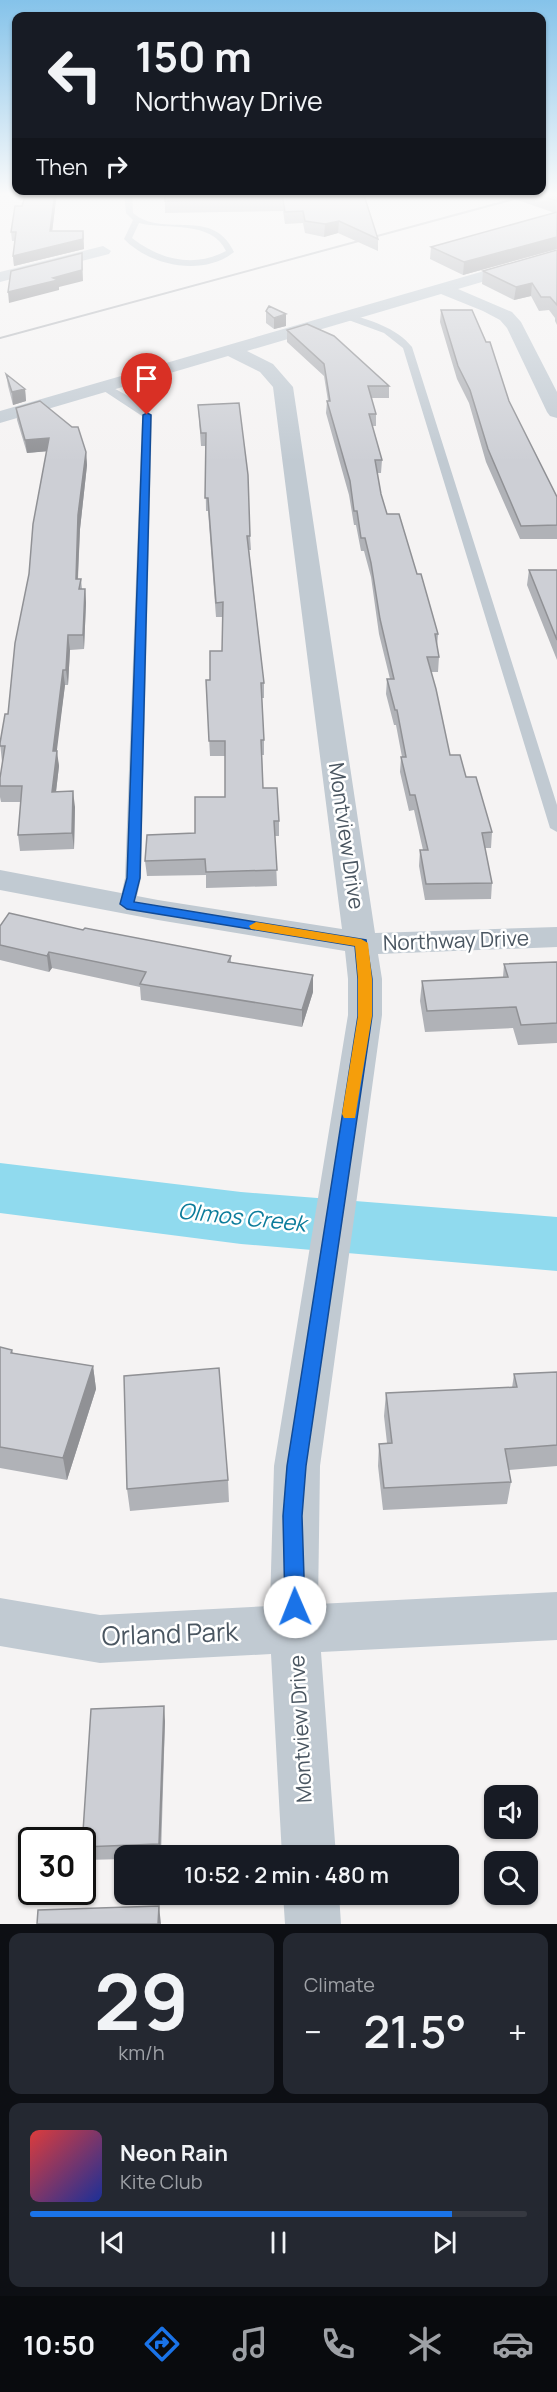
<!DOCTYPE html>
<html lang="en">
<head>
<meta charset="utf-8">
<style>
	:root { --surface:#171b24; --page:#242831; --text:#f1f3f6; --muted:#9ea1a6; --line:#363941; --accent:#1a73e8 }
	body { margin:0; font-family:Manrope,sans-serif; background:var(--page); color:var(--text); height:100vh; display:flex; flex-direction:column; font-size:22px; white-space:nowrap }
	* { box-sizing:border-box; margin:0 }
	p { font-size:20px; color:var(--muted) }
	.icon { flex:none; width:33px; height:33px; fill:none; stroke:currentColor; stroke-width:2; stroke-linecap:round; stroke-linejoin:round }
	.map { position:relative; height:1924px; overflow:hidden }
	.details { display:flex; flex-direction:column; gap:9px; padding:9px; background:#0d0f14; flex:1 }
	.details>* { flex:none }
	.banner { position:absolute; left:12px; top:12px; width:534px; height:183px; border-radius:12px; box-shadow:0 2px 4px #0004; background:#171b24; color:var(--text); overflow:hidden }
	.buttons { position:absolute; left:484px; top:1785px; display:grid; gap:12px }
	.buttons a { display:grid; place-items:center; width:54px; height:54px; border-radius:12px; background:var(--surface); box-shadow:0 2px 4px #0004; font-size:30px }
	.speed { position:absolute; left:18px; top:1827px; display:flex; gap:12px; font-size:30px; font-weight:700; text-align:center }
	.speed>* { display:grid; place-content:center; width:78px; height:78px; border-radius:50%; background:var(--surface); box-shadow:0 2px 4px #0004; line-height:1 }
	.speed .limit { border:3px solid #111; border-radius:9px; background:#fff; color:#111 }
	.pin { position:absolute; display:grid; place-items:center; width:51px; height:51px; color:#fff; margin:-62px -26px; border-radius:50% 50% 50% 0; rotate:-45deg; box-shadow:0 0 6px #0007 }
	.pin .icon { rotate:45deg }
	.me { position:absolute; width:66px; margin:-33px; rotate:359deg; stroke-linejoin:round; filter:drop-shadow(0 0 4px #0008) }
	.turn { display:flex; align-items:center; gap:21px; height:126px; padding:0 24px; font-size:27px }
	.turn .icon { width:78px; height:78px; stroke-width:2.5 }
	.turn b { display:block; font-size:42px; line-height:51px }
	.then { display:flex; align-items:center; height:57px; padding:0 24px; background:#0003; gap:12px; font-size:22px }
	.big { font-size:45px; font-weight:600; line-height:1.1 }
	.details .widget { flex:1; display:flex; flex-direction:column; justify-content:center; gap:9px; min-width:0; padding:0 21px; border-radius:12px; background:var(--page) }
	.details .dial { align-items:center; gap:0 }
	.dial b { font-size:78px; line-height:1 }
	.song { display:flex; align-items:center; gap:18px }
	.cover { width:72px; height:72px; border-radius:9px; background:linear-gradient(135deg,hsl(0 70% 55%),hsl(230 70% 35%)) }
	.played { height:6px; border-radius:3px; background:linear-gradient(90deg,var(--accent) 85%,var(--line) 85%) }
	.keys { display:flex; justify-content:space-around; direction:ltr }
	.heat { display:flex; justify-content:space-between; align-items:center; font-size:33px; direction:ltr }
	.details .tiles { flex:1; display:grid; gap:9px; grid-template-columns:1fr 1fr }
	.widget:last-child { grid-column:span 2 }
	.trip { position:absolute; left:114px; top:1845px; width:345px; height:60px; border-radius:12px; background:var(--surface); box-shadow:0 2px 4px #0004; font-weight:600; line-height:60px; text-align:center }
	.tabs { display:flex; height:96px; justify-content:space-around; align-items:center; background:#090b0e; color:var(--muted) }
	.tabs .icon { width:42px; height:42px }
	.tabs .active { color:var(--accent) }
	.tabs b { font-size:27px; color:var(--text) }
	.map>svg:first-child { display:block }
</style>
</head>
<body>
<div class="map">
<svg width="557" height="1924" viewBox="0 0 557 1924">
	<rect width="100%" height="100%" fill="#f5f3f3"/>
	<g fill="none" stroke-linecap="round" stroke-linejoin="round">
		<path fill="#90daee" fill-rule="evenodd" d="M 0,1163 L 241,1192 L 557,1217 L 557,1271 L 241,1244 L 0,1213 Z"/>
		<path fill="#c1cad2" fill-rule="evenodd" d="M 124,192 L 132,192 L 133,213 C 163,239 213,206 234,252 C 203,277 150,266 124,239 L 133,220 L 126,213 ZM 139,223 C 167,230 212,220 226,251 C 194,268 160,260 132,238 Z
			M 346,313 C 369,320 396,327 412,347 L 557,805 L 557,832 L 550,828 L 403,348 L 384,333 L 343,318 L 343,314 Z
			M 101,385 C 113,384 143,405 152,415 L 141,878 L 135,905 L 127,910 L 119,905 L 125,878 L 142,416 L 101,389 Z"/>
		<path fill="#c1cad2" fill-rule="evenodd" d="M 103,246 L 111,251 L 109,254 L 0,282 L 0,272 Z
			M 557,250 L 557,260 L 458,289 L 512,312 L 521,322 L 557,392 L 557,418 L 550,416 L 547,412 L 507,328 L 500,320 L 483,311 L 441,294 L 247,351 L 273,364 L 293,387 L 375,933 L 557,927 L 557,947 L 378,954 L 382,979 L 382,1015 L 320,1466 L 318,1604 L 557,1592 L 557,1640 L 321,1652 L 336,1856 L 282,1856 L 271,1654 L 100,1663 L 0,1646 L 0,1598 L 100,1615 L 270,1606 L 274,1466 L 348,1015 L 348,979 L 345,951 L 158,920 L 0,890 L 0,870 L 158,900 L 342,929 L 273,387 L 260,372 L 228,356 L 0,423 L 0,411 Z
			M 283,1894 L 339,1894 L 341,1924 L 285,1924 Z"/>
		<path stroke="#b5b8bd" stroke-width="2" d="M 0,338 L 540,192"/>
	</g>
	<path fill="#b0b2b7" d="M 26,192 L 57,192 L 52,231 L 83,231 L 84,249 L 14,266 L 13,256 L 15,241 L 12,241 L 11,232 L 22,206 Z
		M 165,192 L 363,192 L 378,239 L 378,251 L 338,233 L 324,237 L 305,233 L 303,223 L 285,224 L 283,211 L 165,213 Z
		M 494,192 L 557,192 L 557,249 L 463,275 L 430,259 L 431,247 L 555,213 Z
		M 557,250 L 557,325 L 555,321 L 555,318 L 549,310 L 539,311 L 531,296 L 514,300 L 482,284 L 483,271 Z
		M 441,310 L 509,401 L 557,497 L 557,539 L 520,539 L 486,462 L 469,403 L 457,379 L 440,322 Z
		M 266,311 L 286,326 L 274,329 L 266,323 Z
		M 287,330 L 389,386 L 389,398 L 371,398 L 376,414 L 376,426 L 372,426 L 382,460 L 381,473 L 377,473 L 381,494 L 387,514 L 417,574 L 438,634 L 437,647 L 439,657 L 438,672 L 431,672 L 450,755 L 466,777 L 492,832 L 491,848 L 485,848 L 492,883 L 491,899 L 425,900 L 419,866 L 420,850 L 423,850 L 414,810 L 409,811 L 400,772 L 401,757 L 402,757 L 396,725 L 394,725 L 386,694 L 387,679 L 390,679 L 379,634 L 371,577 L 364,551 L 361,551 L 356,525 L 354,525 L 349,495 L 326,413 L 327,401 L 328,401 L 324,376 L 287,342 Z
		M 6,374 L 25,389 L 26,401 L 13,405 L 8,386 Z
		M 198,405 L 250,536 L 251,550 L 249,550 L 264,683 L 264,698 L 262,698 L 264,740 L 264,755 L 262,755 L 263,788 L 279,821 L 279,836 L 275,836 L 277,886 L 206,888 L 206,875 L 147,876 L 145,861 L 195,833 L 225,797 L 225,756 L 210,756 L 206,680 L 210,680 L 222,651 L 223,617 L 216,617 L 208,511 L 206,511 L 205,446 L 201,446 Z
		M 16,408 L 86,452 L 87,465 L 80,529 L 78,579 L 81,579 L 82,589 L 85,589 L 86,603 L 84,649 L 70,650 L 68,685 L 65,685 L 56,751 L 59,766 L 56,792 L 75,807 L 74,849 L 20,851 L 18,835 L 21,802 L 1,802 L 0,797 L 0,778 L 3,762 L 2,762 L 0,743 L 8,714 L 47,451 L 27,453 L 17,420 Z
		M 529,570 L 557,570 L 557,660 L 527,585 Z
		M 0,926 L 83,930 L 231,956 L 231,962 L 313,992 L 302,1027 L 141,1000 L 140,987 L 52,968 L 49,972 L 0,960 Z
		M 557,962 L 557,1043 L 518,1045 L 513,1028 L 425,1032 L 420,1001 L 422,981 L 503,977 L 504,964 Z
		M 0,1347 L 12,1350 L 13,1353 L 93,1366 L 96,1389 L 67,1480 L 0,1468 Z
		M 557,1372 L 557,1466 L 509,1470 L 511,1482 L 507,1504 L 383,1510 L 378,1466 L 379,1444 L 387,1443 L 384,1416 L 386,1393 L 512,1388 L 514,1374 Z
		M 228,1480 L 229,1502 L 130,1511 L 127,1489 Z
		M 165,1721 L 161,1856 L 124,1856 L 124,1859 L 85,1860 L 82,1850 L 82,1840 Z"/>
	<path fill="#909195" d="M 55,192 L 57,192 L 51,241 L 50,231 Z
		M 339,221 L 338,233 L 324,237 L 325,224 Z
		M 83,231 L 84,249 L 14,266 L 13,256 Z
		M 557,237 L 557,249 L 463,275 L 464,262 Z
		M 82,253 L 83,281 L 59,287 L 59,290 L 9,303 L 8,292 L 53,278 Z
		M 532,283 L 531,296 L 514,300 L 516,287 Z
		M 286,314 L 286,326 L 274,329 L 274,318 Z
		M 25,389 L 26,401 L 13,405 L 12,392 Z
		M 49,438 L 50,451 L 27,453 L 25,440 Z
		M 86,452 L 87,465 L 80,529 L 77,593 L 76,579 L 78,515 Z
		M 85,589 L 86,603 L 84,649 L 83,635 Z
		M 68,635 L 70,650 L 68,685 L 66,670 Z
		M 63,670 L 65,685 L 55,766 L 53,751 Z
		M 57,751 L 59,766 L 54,808 L 52,792 Z
		M 73,791 L 75,807 L 74,849 L 72,833 Z
		M 49,952 L 52,968 L 49,972 L 47,956 Z
		M 313,975 L 313,992 L 302,1027 L 302,1010 Z
		M 93,1366 L 96,1389 L 67,1480 L 63,1458 Z
		M 164,1706 L 165,1721 L 160,1856 L 159,1844 Z
		M 159,1906 L 161,1924 L 158,1924 Z"/>
	<path fill="#cdcfd5" stroke="#909195" stroke-width="1.5" d="M 26,192 L 55,192 L 50,231 L 83,231 L 83,239 L 13,256 L 16,232 L 11,232 L 15,206 L 22,206 Z
		M 165,192 L 363,192 L 378,239 L 339,221 L 325,224 L 305,221 L 303,211 L 285,212 L 283,199 L 165,201 Z
		M 530,192 L 557,192 L 557,201 Z
		M 557,212 L 557,237 L 464,262 L 431,247 Z
		M 557,250 L 557,305 L 550,297 L 541,297 L 532,283 L 516,287 L 483,271 Z
		M 82,253 L 82,270 L 53,278 L 58,280 L 8,292 L 11,271 Z
		M 269,306 L 286,314 L 274,318 L 266,311 Z
		M 441,310 L 472,310 L 486,342 L 490,342 L 509,401 L 557,497 L 557,525 L 521,526 L 488,449 L 470,390 L 458,366 Z
		M 307,324 L 334,336 L 389,386 L 368,386 L 376,414 L 369,414 L 382,460 L 375,460 L 381,494 L 387,514 L 399,514 L 417,574 L 421,574 L 438,634 L 435,634 L 439,657 L 427,657 L 436,689 L 450,755 L 460,755 L 466,777 L 476,777 L 492,832 L 482,833 L 492,883 L 426,884 L 420,850 L 428,850 L 415,795 L 410,795 L 401,757 L 406,757 L 397,710 L 395,710 L 387,679 L 394,679 L 380,619 L 371,563 L 365,538 L 361,538 L 357,511 L 354,511 L 350,481 L 327,401 L 330,401 L 324,364 L 287,330 Z
		M 6,374 L 25,389 L 12,392 Z
		M 40,401 L 72,427 L 78,427 L 86,452 L 78,515 L 76,579 L 81,579 L 79,589 L 85,589 L 83,635 L 68,635 L 66,670 L 63,670 L 53,751 L 57,751 L 52,792 L 73,791 L 72,833 L 18,835 L 22,786 L 0,786 L 0,778 L 5,746 L 0,746 L 0,743 L 5,714 L 8,714 L 15,643 L 29,574 L 33,524 L 49,438 L 25,440 L 16,408 Z
		M 239,403 L 248,475 L 250,536 L 247,536 L 264,683 L 261,683 L 264,740 L 261,740 L 263,788 L 277,788 L 279,821 L 274,821 L 277,870 L 206,872 L 205,859 L 145,861 L 147,835 L 195,833 L 195,797 L 225,797 L 225,741 L 209,741 L 206,680 L 210,680 L 210,651 L 222,651 L 223,602 L 216,603 L 208,498 L 205,498 L 206,433 L 201,433 L 198,405 Z
		M 529,570 L 557,570 L 557,640 Z
		M 9,913 L 83,930 L 85,928 L 231,956 L 228,962 L 313,975 L 302,1010 L 140,984 L 146,972 L 49,952 L 47,956 L 0,945 L 0,926 Z
		M 557,962 L 557,1023 L 521,1025 L 516,1007 L 427,1011 L 422,981 L 508,977 L 504,964 Z
		M 0,1347 L 12,1350 L 11,1353 L 93,1366 L 63,1458 L 0,1447 Z
		M 219,1368 L 228,1480 L 127,1489 L 124,1376 Z
		M 557,1372 L 557,1445 L 505,1449 L 511,1482 L 384,1488 L 379,1444 L 392,1443 L 386,1393 L 517,1387 L 514,1374 Z
		M 164,1706 L 159,1844 L 82,1847 L 91,1709 Z
		M 159,1906 L 158,1924 L 37,1924 L 38,1910 Z"/>
	<linearGradient id="sky" x2="0" y2="1"><stop stop-color="#85c3ea"/><stop offset="0.42" stop-color="#fafafa"/><stop offset="1" stop-color="#fafafa" stop-opacity="0"/></linearGradient>
	<rect width="557" height="462" fill="url(#sky)"/>
	<path fill="#1a73e8" stroke="#114b97" stroke-width="1.5" d="M 147,413 L 151,415 L 140,878 L 134,902 L 366,940 L 372,979 L 372,1016 L 306,1466 L 302,1516 L 305,1607 L 302,1614 L 295,1617 L 288,1614 L 285,1607 L 283,1516 L 287,1466 L 358,1016 L 358,979 L 355,946 L 127,909 L 120,904 L 127,878 L 143,415 Z"/>
	<path fill="#f59e0b" d="M 256,922 L 361,939 L 368,943 L 372,979 L 372,1016 L 355,1118 L 344,1118 L 342,1114 L 358,1016 L 358,979 L 355,946 L 251,929 L 249,926 Z"/>
	<g text-anchor="middle" stroke-width="5" stroke-linejoin="round" paint-order="stroke">
		<g font-size="21" fill="#4a5661" stroke="#fff">
			<text transform="translate(346 836) rotate(82)" y="7">Montview Drive</text>
			<text transform="translate(456 941) rotate(-2)" y="7">Northway Drive</text>
			<text transform="translate(301 1729) rotate(-93)" y="7">Montview Drive</text>
		</g>
		<g font-size="22" font-style="italic" fill="#0c7c9b" stroke="#fff">
			<text transform="translate(242 1217) rotate(6)" y="8">Olmos Creek</text>
		</g>
		<g font-size="26" fill="#4a5661" stroke="#fff">
			<text transform="translate(170 1634) rotate(-2)" y="9">Orland Park</text>
		</g>
	</g>
</svg>
<div class="buttons">
<a><svg class="icon" aria-label="sound" viewBox="0 0 24 24"><path d="M4 9h4l5-4v14l-5-4H4zM17 9q2 3 0 6"/></svg></a>
<a><svg class="icon" aria-label="search" viewBox="0 0 24 24"><circle cx="10" cy="10" r="6"/><path d="M15 15l6 6"/></svg></a>
</div>
<div class="speed"><div class="limit">30</div></div>
<div class="pin" style="left:147px;top:415px;background:#d93025"><svg class="icon" aria-label="arrive" viewBox="0 0 24 24"><path d="M6 21V4h12l-3 4 3 4H6"/></svg></div>
<svg class="me" style="left:295px;top:1607px" viewBox="-20 -20 40 40"><circle r="19" fill="#fff"/><path d="M0-13L10 11 0 6-10 11z" fill="#1a73e8"/></svg>
<div class="trip">10:52 · 2 min · 480 m</div>
<div class="banner">
<div class="turn"><svg class="icon" aria-label="left" viewBox="0 0 24 24"><path d="M17 20v-9H6M10 6l-5 5 5 5"/></svg><div><b>150 m</b>Northway Drive</div></div>
<div class="then">Then<svg class="icon" aria-label="right" viewBox="0 0 24 24"><path d="M7 20v-9h11M14 6l5 5-5 5"/></svg></div>
</div>
</div>
<section class="details">
<div class="tiles">
<div class="widget dial"><b>29</b><p>km/h</p></div>
<div class="widget"><p>Climate</p>
<div class="heat"><a>−</a><b class="big">21.5°</b><a>+</a></div>
</div>
<div class="widget">
<div class="song"><i class="cover"></i><div><b>Neon Rain</b><p>Kite Club</p></div></div>
<div class="played"></div>
<div class="keys"><svg class="icon" aria-label="previous" viewBox="0 0 24 24"><path d="M18 5L8 12l10 7zM5 5v14"/></svg><svg class="icon" aria-label="pause" viewBox="0 0 24 24"><path d="M8 5v14M16 5v14"/></svg><svg class="icon" aria-label="next" viewBox="0 0 24 24"><path d="M6 5l10 7-10 7zM19 5v14"/></svg></div>
</div>
</div>
</section>
<nav class="tabs">
<b>10:50</b>
<svg class="icon active" aria-label="directions" viewBox="0 0 24 24"><path d="M12 3l9 9-9 9-9-9zM9 14v-3h6M13 9l2 2-2 2"/></svg>
<svg class="icon" aria-label="music" viewBox="0 0 24 24"><path d="M9 18V5l10-2v13"/><circle cx="6" cy="18" r="3"/><circle cx="16" cy="16" r="3"/></svg>
<svg class="icon" aria-label="phone" viewBox="0 0 24 24"><path d="M5 4h4l2 5-3 2q2 4 5 5l2-3 5 2v4C11 20 4 13 5 4z"/></svg>
<svg class="icon" aria-label="climate" viewBox="0 0 24 24"><path d="M12 3v18M4 7l16 10M4 17L20 7"/></svg>
<svg class="icon" aria-label="car" viewBox="0 0 24 24"><path d="M5 17H2v-5l4-1 3-4h7l3 4 3 1v5h-3M9 17h6M6 11h13"/><circle cx="7" cy="17" r="2"/><circle cx="17" cy="17" r="2"/></svg>
</nav>
</body>
</html>
